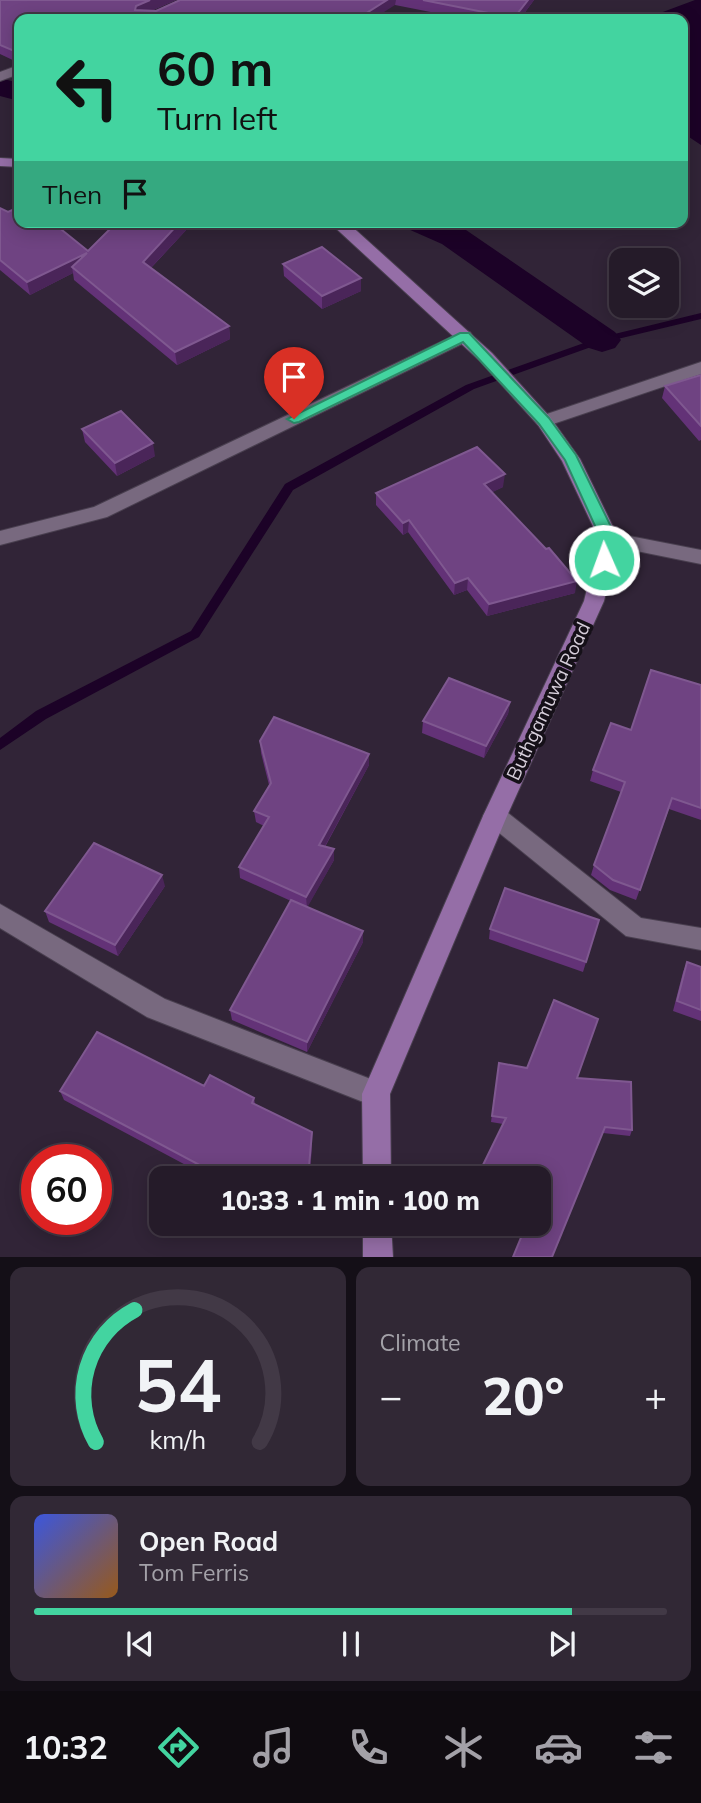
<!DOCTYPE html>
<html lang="en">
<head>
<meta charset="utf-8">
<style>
	:root { --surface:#251b29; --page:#312835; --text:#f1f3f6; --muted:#a3a1a8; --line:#423946; --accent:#43d4a0 }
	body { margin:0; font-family:Mulish,sans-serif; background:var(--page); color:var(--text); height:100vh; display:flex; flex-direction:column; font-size:26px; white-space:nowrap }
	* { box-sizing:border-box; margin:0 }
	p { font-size:23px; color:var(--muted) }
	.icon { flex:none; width:38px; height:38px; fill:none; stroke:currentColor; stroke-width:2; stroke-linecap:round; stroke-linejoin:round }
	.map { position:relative; height:1257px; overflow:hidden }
	.details { display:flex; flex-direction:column; gap:10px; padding:10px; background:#140f17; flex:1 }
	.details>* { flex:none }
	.top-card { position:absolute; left:14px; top:14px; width:674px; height:214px; border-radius:14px; box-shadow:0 4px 18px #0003,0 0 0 2px var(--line); background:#43d4a0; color:#111; overflow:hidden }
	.fabs { position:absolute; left:609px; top:248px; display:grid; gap:14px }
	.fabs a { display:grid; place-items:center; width:70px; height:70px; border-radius:14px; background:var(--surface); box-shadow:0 4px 18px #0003,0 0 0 2px var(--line); font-size:35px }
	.speed { position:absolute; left:21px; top:1144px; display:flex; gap:14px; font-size:35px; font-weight:700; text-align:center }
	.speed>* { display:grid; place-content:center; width:91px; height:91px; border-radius:50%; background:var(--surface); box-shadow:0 4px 18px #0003,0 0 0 2px var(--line); line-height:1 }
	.speed .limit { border:10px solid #d22; background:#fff; color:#111 }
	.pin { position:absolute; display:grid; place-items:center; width:60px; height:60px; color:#fff; margin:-72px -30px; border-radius:50% 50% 50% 0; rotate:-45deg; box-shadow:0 0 7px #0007 }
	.pin .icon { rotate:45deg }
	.me { position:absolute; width:77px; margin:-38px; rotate:358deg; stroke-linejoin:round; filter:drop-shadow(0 0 5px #0008) }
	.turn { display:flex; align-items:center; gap:24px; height:147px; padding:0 28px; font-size:32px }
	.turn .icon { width:91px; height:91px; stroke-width:2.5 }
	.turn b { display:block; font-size:49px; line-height:60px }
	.then { display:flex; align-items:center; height:66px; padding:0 28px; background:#0003; gap:14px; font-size:26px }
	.big { font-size:52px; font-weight:800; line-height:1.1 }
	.details .tile { flex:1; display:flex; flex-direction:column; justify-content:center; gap:10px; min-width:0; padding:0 24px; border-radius:14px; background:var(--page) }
	.details .dial { align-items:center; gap:0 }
	.dial svg { height:182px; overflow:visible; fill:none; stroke:var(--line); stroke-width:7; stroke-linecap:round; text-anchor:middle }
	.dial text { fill:var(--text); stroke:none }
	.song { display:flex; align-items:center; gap:21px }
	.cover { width:84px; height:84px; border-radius:10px; background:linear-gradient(135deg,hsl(230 70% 55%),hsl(30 70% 35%)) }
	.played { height:7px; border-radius:4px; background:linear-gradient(90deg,var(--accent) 85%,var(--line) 85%) }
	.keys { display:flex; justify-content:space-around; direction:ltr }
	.heat { display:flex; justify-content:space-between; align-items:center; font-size:38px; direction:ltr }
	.details .tiles { flex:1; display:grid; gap:10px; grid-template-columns:1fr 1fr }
	.tile:last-child { grid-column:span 2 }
	.trip { position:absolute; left:149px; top:1166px; width:402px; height:70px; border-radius:14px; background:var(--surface); box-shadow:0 4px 18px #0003,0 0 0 2px var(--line); font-weight:800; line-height:70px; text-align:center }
	.tabs { display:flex; height:112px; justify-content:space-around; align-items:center; background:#0f0b10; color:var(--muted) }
	.tabs .icon { width:49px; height:49px }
	.tabs .active { color:var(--accent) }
	.tabs b { font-size:32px; color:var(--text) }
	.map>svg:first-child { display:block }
</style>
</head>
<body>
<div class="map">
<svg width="701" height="1257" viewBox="0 0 701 1257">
	<rect width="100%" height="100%" fill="#312437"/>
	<path fill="#1c0227" d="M 695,0 L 701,0 L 701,145 L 683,133 L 682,19 L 644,19 Z"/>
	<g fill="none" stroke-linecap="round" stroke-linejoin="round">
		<path fill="#1c0227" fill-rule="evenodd" d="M 701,313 L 701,319 L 605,342 L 474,389 L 293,490 L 199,637 L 46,719 L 0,750 L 0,738 L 36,711 L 191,631 L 285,484 L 466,385 L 598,338 Z"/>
		<path fill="#1c0227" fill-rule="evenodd" d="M 0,78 L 19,83 L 19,101 L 0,96 Z
			M 403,222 L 449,222 L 466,230 L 615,332 L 621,340 L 615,348 L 602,352 L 589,348 L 442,244 L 408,229 Z"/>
		<defs>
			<path id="minor" d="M 19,65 L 19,74 L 0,81 L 0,72 Z
				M 464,331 L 470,332 L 473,336 L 470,340 L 107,517 L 0,545 L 0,531 L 94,507 Z
				M 701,362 L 701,374 L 550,425 L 538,425 L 535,421 L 538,417 Z
				M 609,532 L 701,550 L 701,564 L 602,544 L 599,539 L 602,534 Z
				M 495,806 L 503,809 L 641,918 L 701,928 L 701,950 L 626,936 L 487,823 L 483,816 L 487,809 Z
				M 0,904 L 165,999 L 386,1085 L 390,1094 L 386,1103 L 376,1107 L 147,1017 L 0,928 Z"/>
			<path id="major" d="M 0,158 L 19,159 L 19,167 L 0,166 Z
				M 329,222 L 347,222 L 492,353 L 550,417 L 580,459 L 619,539 L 604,601 L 507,816 L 390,1094 L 391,1178 L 363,1178 L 362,1094 L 483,816 L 584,601 L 599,539 L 562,461 L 538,425 L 480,361 Z
				M 363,1223 L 391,1223 L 393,1257 L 363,1257 Z"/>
		</defs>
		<use href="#minor" stroke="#493f4f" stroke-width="2"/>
		<use href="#major" stroke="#493f4f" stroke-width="2"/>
		<use href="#minor" fill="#78697f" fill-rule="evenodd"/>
		<use href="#major" fill="#956ea7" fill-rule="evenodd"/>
	</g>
	<path fill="#633277" d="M 0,0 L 176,0 L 151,11 L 156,11 L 180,0 L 534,0 L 520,19 L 466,19 L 395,5 L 19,19 L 19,63 L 0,54 Z
		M 0,208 L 88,251 L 189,227 L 151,268 L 229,326 L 230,339 L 177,365 L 74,280 L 73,273 L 30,295 L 0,270 Z
		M 283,264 L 361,278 L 361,291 L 322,309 L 284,276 Z
		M 701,375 L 701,440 L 699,441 L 662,398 L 665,386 Z
		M 82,429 L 155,456 L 117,476 L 85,442 Z
		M 503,487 L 492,492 L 575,593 L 487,616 L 467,590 L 454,595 L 408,532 L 403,535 L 376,505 L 376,493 Z
		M 701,685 L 701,820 L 669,809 L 636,900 L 610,890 L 591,875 L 594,865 L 621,792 L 590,781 L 593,770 L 631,730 Z
		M 510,702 L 508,714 L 484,758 L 422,733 L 423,721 Z
		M 260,741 L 369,765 L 325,847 L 334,849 L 334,860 L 307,907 L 363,931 L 363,942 L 307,1052 L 232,1020 L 230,1010 L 291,901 L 240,878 L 239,867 L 264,826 L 256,822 L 254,811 L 269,785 L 261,753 Z
		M 165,886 L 118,956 L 49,922 L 45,911 Z
		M 599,920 L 583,972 L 489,939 L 490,929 Z
		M 687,962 L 701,967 L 701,1021 L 673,1011 L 683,972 Z
		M 499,1063 L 577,1078 L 632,1130 L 630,1136 L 603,1133 L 539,1223 L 539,1178 L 484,1178 L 480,1175 L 481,1169 L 503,1124 L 491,1122 Z
		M 204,1086 L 254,1098 L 255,1104 L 312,1141 L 310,1178 L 210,1178 L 64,1100 L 60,1091 Z
		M 296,1223 L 306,1223 L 306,1229 Z"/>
	<path fill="#4a2559" d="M 150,0 L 176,0 L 137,17 L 135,10 L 136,6 Z
		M 387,0 L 396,0 L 395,5 L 373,19 L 357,19 Z
		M 528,0 L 534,0 L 520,19 L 514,19 Z
		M 180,222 L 188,222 L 189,227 L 145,274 L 143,262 Z
		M 87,253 L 72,267 L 73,273 L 30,295 L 27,282 Z
		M 361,278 L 361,291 L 322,309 L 322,296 Z
		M 229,326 L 230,339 L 177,365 L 175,352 Z
		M 153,443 L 155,456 L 117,476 L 115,463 Z
		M 505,474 L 503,487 L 483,497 L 484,484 Z
		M 409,520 L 408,532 L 403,535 L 403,523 Z
		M 468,578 L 467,590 L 454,595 L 455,583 Z
		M 577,581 L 575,593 L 487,616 L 489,604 Z
		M 510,702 L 508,714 L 484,758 L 486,746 Z
		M 369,754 L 369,765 L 319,857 L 319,845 Z
		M 334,849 L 334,860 L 307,908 L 306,897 Z
		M 162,875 L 165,886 L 118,956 L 115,945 Z
		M 363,931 L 363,942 L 307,1052 L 307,1042 Z
		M 312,1132 L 312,1141 L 310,1178 L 308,1178 Z"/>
	<path fill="#6f4382" stroke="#7f5890" stroke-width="2" d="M 0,0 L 150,0 L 136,6 L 135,10 L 156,11 L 180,0 L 387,0 L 357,19 L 19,19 L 19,53 L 0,45 Z
		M 423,0 L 528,0 L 514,18 Z
		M 19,207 L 19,222 L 52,222 L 88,251 L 117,222 L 180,222 L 143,262 L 229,326 L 175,352 L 72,267 L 87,253 L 27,282 L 0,260 L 0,208 L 8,212 Z
		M 322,247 L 361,278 L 322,296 L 283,264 Z
		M 701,375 L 701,426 L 665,386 Z
		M 121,411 L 153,443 L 115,463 L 82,429 Z
		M 477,447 L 505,474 L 484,484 L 546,549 L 549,548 L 577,581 L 489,604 L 468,578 L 455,583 L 409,520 L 403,523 L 376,493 Z
		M 651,670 L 701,685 L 701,808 L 672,798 L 640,890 L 613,880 L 594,865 L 625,782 L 593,770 L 611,723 L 631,730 Z
		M 449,678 L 510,702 L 486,746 L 423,721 Z
		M 274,717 L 369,754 L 319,845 L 334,849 L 306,897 L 239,867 L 269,817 L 254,811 L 271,783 L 260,741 Z
		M 94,843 L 162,875 L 115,945 L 45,911 Z
		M 505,888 L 599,920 L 586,962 L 490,929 Z
		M 291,900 L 363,931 L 307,1042 L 230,1010 Z
		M 687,962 L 701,967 L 701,1010 L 677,1001 Z
		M 554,1000 L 598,1019 L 577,1078 L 631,1082 L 632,1130 L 605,1127 L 552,1257 L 513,1257 L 527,1223 L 539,1223 L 539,1178 L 493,1178 L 481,1169 L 506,1118 L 492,1116 L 499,1063 L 527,1068 Z
		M 97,1032 L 204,1086 L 210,1075 L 254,1098 L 252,1103 L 312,1132 L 308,1178 L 224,1178 L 60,1091 Z"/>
	<path fill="#43d4a0" stroke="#2c8a68" stroke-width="2" d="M 460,333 L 469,333 L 549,418 L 576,455 L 617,539 L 610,564 L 599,564 L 597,560 L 601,539 L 565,460 L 539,424 L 463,342 L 299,422 L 294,423 L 287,419 Z"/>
	<g text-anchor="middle" stroke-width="7" stroke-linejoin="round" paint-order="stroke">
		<g font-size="19" fill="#d6ceda" stroke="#151018">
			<text transform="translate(548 701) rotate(-65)" y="7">Buthgamuwa Road</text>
		</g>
	</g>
</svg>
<div class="fabs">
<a><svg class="icon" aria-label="layers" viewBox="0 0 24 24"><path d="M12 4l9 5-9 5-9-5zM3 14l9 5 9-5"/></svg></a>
</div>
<div class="speed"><div class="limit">60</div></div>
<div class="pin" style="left:294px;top:419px;background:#d93025"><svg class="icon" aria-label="arrive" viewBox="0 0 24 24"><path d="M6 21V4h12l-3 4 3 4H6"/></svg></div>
<svg class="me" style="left:604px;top:560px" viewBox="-20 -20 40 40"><circle r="17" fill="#43d4a0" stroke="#fff" stroke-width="3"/><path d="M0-11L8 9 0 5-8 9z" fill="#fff"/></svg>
<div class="trip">10:33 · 1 min · 100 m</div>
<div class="top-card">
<div class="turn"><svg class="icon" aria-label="left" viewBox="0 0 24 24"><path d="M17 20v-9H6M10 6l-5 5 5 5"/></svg><div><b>60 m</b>Turn left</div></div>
<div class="then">Then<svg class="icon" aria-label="arrive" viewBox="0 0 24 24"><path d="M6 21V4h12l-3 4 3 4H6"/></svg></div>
</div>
</div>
<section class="details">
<div class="tiles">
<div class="tile dial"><svg viewBox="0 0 100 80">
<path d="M14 69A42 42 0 1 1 86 69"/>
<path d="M14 69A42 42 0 0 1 31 11" stroke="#43d4a0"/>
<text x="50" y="56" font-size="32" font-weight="700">54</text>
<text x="50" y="72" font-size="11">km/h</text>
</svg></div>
<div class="tile"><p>Climate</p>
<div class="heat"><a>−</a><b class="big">20°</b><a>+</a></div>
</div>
<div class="tile">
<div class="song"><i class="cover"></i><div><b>Open Road</b><p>Tom Ferris</p></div></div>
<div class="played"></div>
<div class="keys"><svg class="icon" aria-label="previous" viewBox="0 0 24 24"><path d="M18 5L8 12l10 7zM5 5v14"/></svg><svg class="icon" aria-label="pause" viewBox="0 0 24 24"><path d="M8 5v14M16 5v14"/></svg><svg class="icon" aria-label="next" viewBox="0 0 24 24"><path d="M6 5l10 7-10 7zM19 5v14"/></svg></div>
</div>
</div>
</section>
<nav class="tabs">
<b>10:32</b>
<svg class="icon active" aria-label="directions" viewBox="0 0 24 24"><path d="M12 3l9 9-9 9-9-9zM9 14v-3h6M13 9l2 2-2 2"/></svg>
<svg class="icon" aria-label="music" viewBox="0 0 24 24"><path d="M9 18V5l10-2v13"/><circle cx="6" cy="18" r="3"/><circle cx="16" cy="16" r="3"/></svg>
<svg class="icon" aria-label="phone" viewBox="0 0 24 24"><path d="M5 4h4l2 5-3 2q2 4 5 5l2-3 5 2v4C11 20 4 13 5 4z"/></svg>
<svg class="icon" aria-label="climate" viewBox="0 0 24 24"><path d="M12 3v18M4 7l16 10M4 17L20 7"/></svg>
<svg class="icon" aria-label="car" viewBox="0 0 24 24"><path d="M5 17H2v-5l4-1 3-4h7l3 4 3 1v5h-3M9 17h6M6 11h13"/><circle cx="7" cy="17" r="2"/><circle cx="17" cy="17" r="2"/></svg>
<svg class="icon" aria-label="filters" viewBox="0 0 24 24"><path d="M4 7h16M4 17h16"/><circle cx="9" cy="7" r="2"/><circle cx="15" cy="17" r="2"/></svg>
</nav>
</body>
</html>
